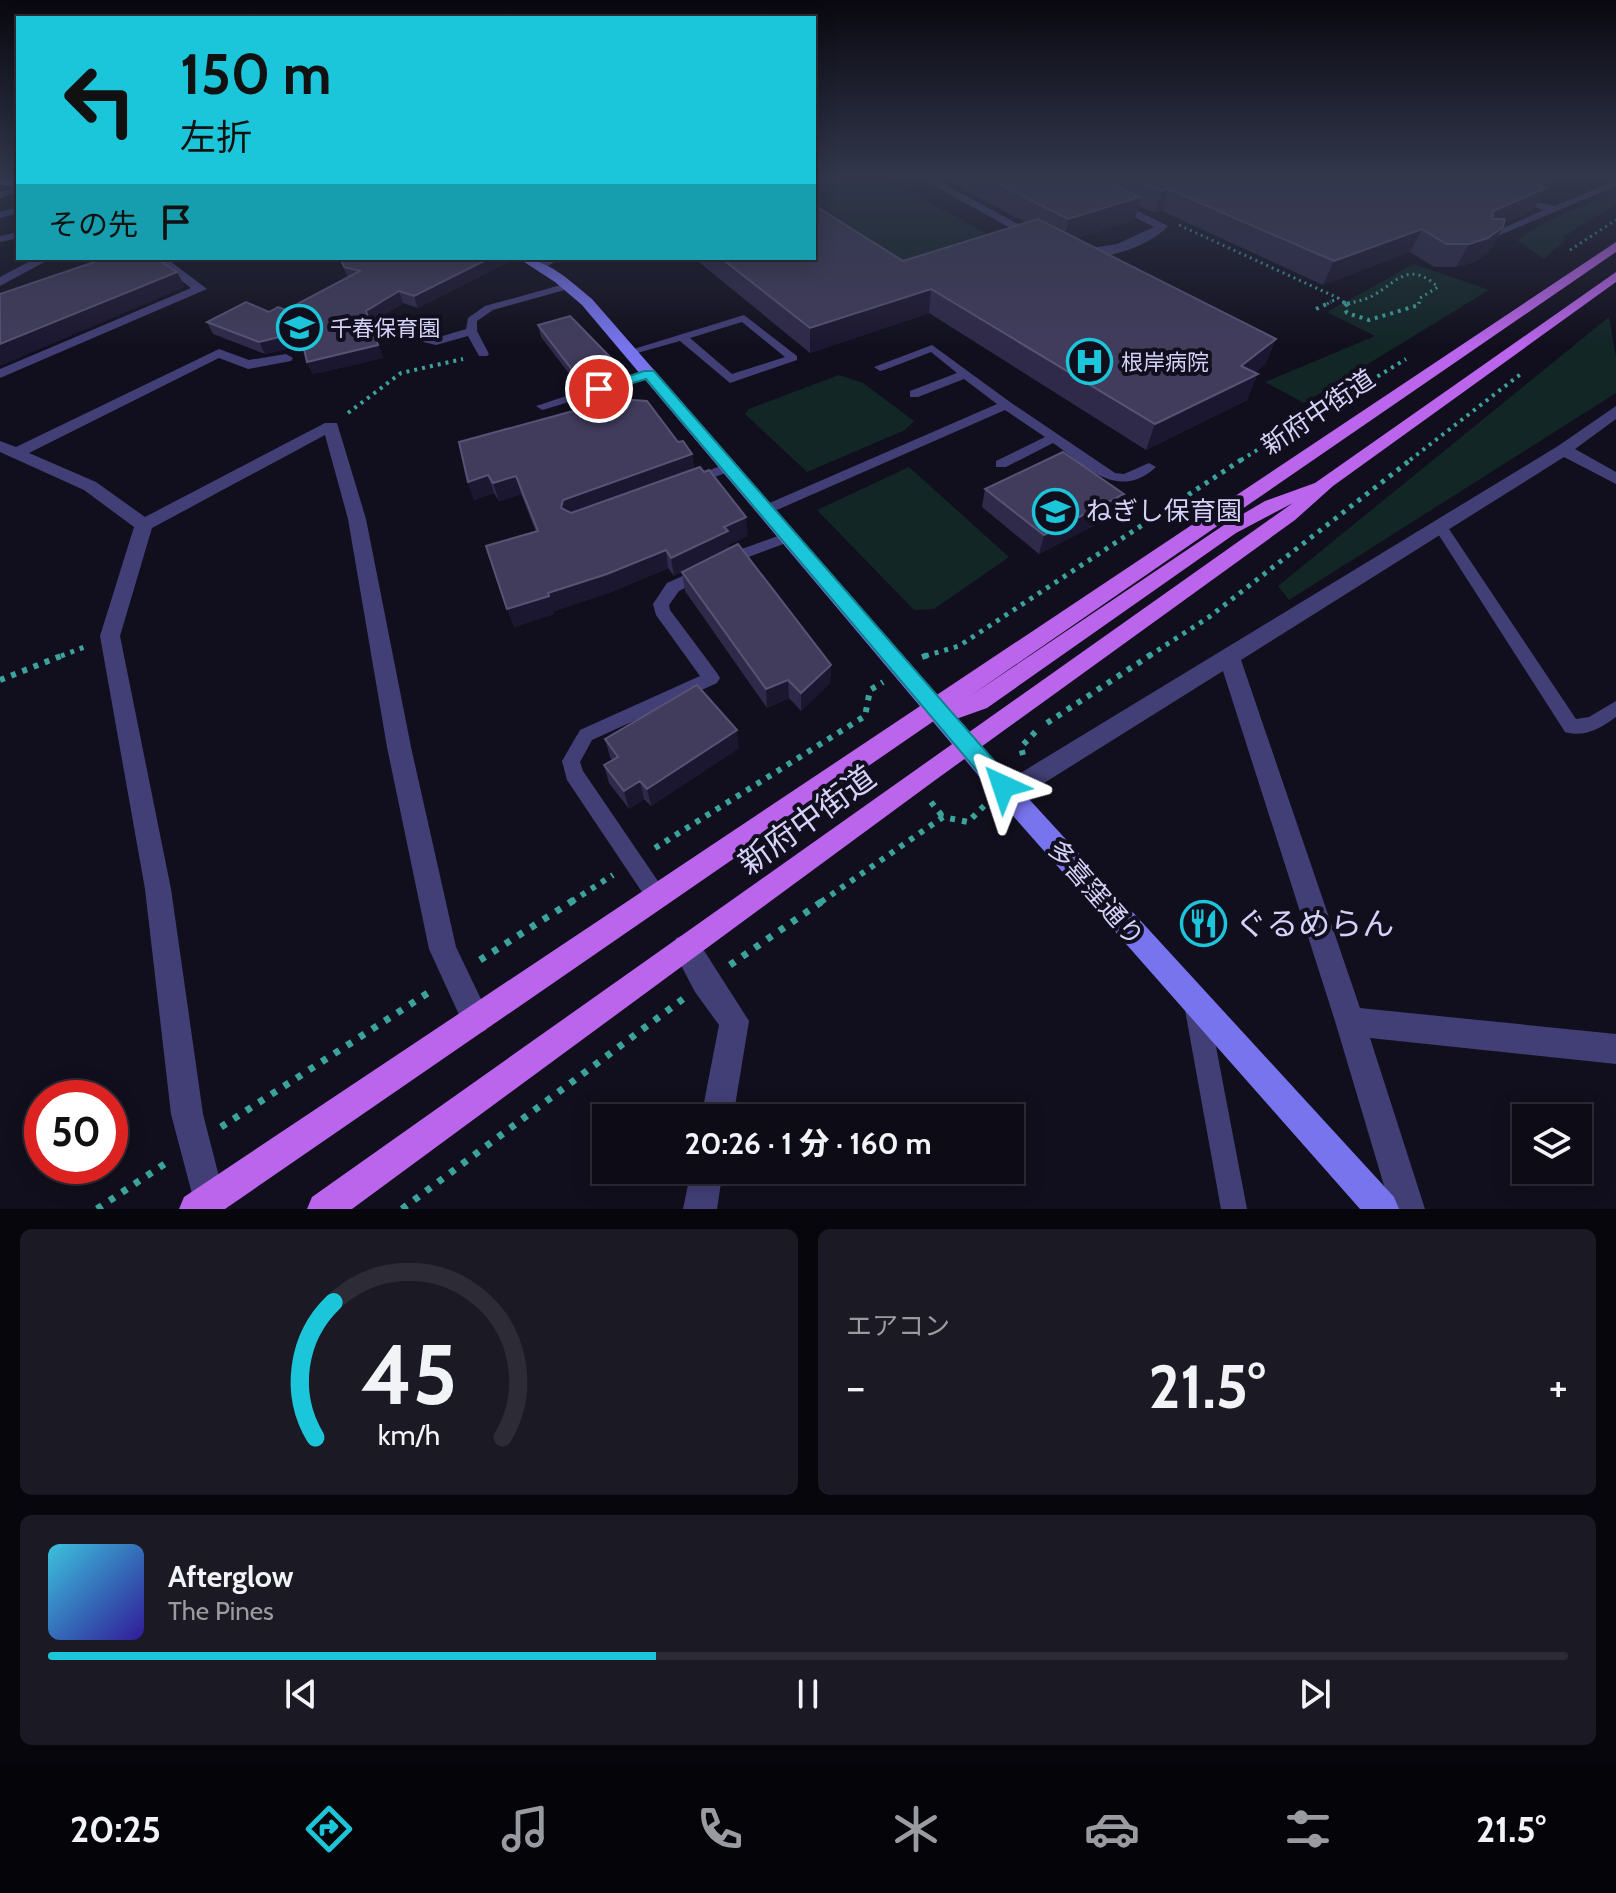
<!DOCTYPE html>
<html lang="ja">
<head>
<meta charset="utf-8">
<style>
	:root { --surface:#0d0b16; --page:#1b1923; --text:#f1f3f6; --muted:#9a9ba1; --line:#2d2b35; --accent:#1cc6da }
	body { margin:0; font-family:Cabin,"Noto Sans JP",sans-serif; background:var(--page); color:var(--text); height:100vh; display:flex; flex-direction:column; font-size:30px; white-space:nowrap }
	* { box-sizing:border-box; margin:0 }
	p { font-size:26px; color:var(--muted) }
	.icon { flex:none; width:44px; height:44px; fill:none; stroke:currentColor; stroke-width:2; stroke-linecap:round; stroke-linejoin:round }
	.map { position:relative; height:1209px; overflow:hidden }
	.side { display:flex; flex-direction:column; gap:20px; padding:20px; background:#07060c; flex:1 }
	.side>* { flex:none }
	.top-card { position:absolute; left:16px; top:16px; width:800px; height:244px; border-radius:0px; box-shadow:0 4px 20px #0003,0 0 0 2px var(--line); background:#1cc6da; color:#111; overflow:hidden }
	.fabs { position:absolute; left:1512px; top:1104px; display:grid; gap:16px }
	.fabs a { display:grid; place-items:center; width:80px; height:80px; border-radius:0px; background:var(--surface); box-shadow:0 4px 20px #0003,0 0 0 2px var(--line); font-size:40px }
	.speed { position:absolute; left:24px; top:1080px; display:flex; gap:16px; font-size:40px; font-weight:700; text-align:center }
	.speed>* { display:grid; place-content:center; width:104px; height:104px; border-radius:50%; background:var(--surface); box-shadow:0 4px 20px #0003,0 0 0 2px var(--line); line-height:1 }
	.speed .limit { border:12px solid #d22; background:#fff; color:#111 }
	.pin { position:absolute; display:grid; place-items:center; width:68px; height:68px; color:#fff; margin:-34px; border:4px solid #fff; border-radius:50%; box-shadow:0 2px 8px #0007 }
	.me { position:absolute; width:88px; margin:-44px; rotate:318deg; stroke-linejoin:round; filter:drop-shadow(0 0 6px #0008) }
	.turn { display:flex; align-items:center; gap:28px; height:168px; padding:0 32px; font-size:36px }
	.turn .icon { width:104px; height:104px; stroke-width:2.5 }
	.turn b { display:block; font-size:56px; line-height:68px }
	.then { display:flex; align-items:center; height:76px; padding:0 32px; background:#0003; gap:16px; font-size:30px }
	.big { font-size:60px; font-weight:800; line-height:1.1 }
	.side .tile { flex:1; display:flex; flex-direction:column; justify-content:center; gap:12px; min-width:0; padding:0 28px; border-radius:12px; background:var(--page) }
	.side .dial { align-items:center; gap:0 }
	.dial svg { height:208px; overflow:visible; fill:none; stroke:var(--line); stroke-width:7; stroke-linecap:round; text-anchor:middle }
	.dial text { fill:var(--text); stroke:none }
	.song { display:flex; align-items:center; gap:24px }
	.cover { width:96px; height:96px; border-radius:12px; background:linear-gradient(135deg,hsl(190 70% 55%),hsl(250 70% 35%)) }
	.played { height:8px; border-radius:4px; background:linear-gradient(90deg,var(--accent) 40%,var(--line) 40%) }
	.keys { display:flex; justify-content:space-around; direction:ltr }
	.heat { display:flex; justify-content:space-between; align-items:center; font-size:44px; direction:ltr }
	.side .tiles { flex:1; display:grid; gap:20px; grid-template-columns:1fr 1fr }
	.tile:last-child { grid-column:span 2 }
	.trip { position:absolute; left:592px; top:1104px; width:432px; height:80px; border-radius:0px; background:var(--surface); box-shadow:0 4px 20px #0003,0 0 0 2px var(--line); font-weight:800; line-height:80px; text-align:center }
	.dock { display:flex; height:128px; justify-content:space-around; align-items:center; background:#050409; color:var(--muted) }
	.dock .icon { width:56px; height:56px }
	.dock .current { color:var(--accent) }
	.dock b { font-size:36px; color:var(--text) }
	.map>svg:first-child { display:block }
</style>
</head>
<body>
<div class="map">
<svg width="1616" height="1209" viewBox="0 0 1616 1209">
	<rect width="100%" height="100%" fill="#110f1d"/>
	<path fill="#122626" d="M 817,178 L 884,178 L 1010,246 L 904,279 L 814,222 L 814,179 Z
		M 1616,192 L 1616,204 L 1563,237 L 1565,240 L 1544,259 L 1517,240 L 1541,224 Z
		M 1414,264 L 1489,290 L 1304,403 L 1265,382 L 1375,336 L 1327,312 Z
		M 1609,317 L 1616,357 L 1616,393 L 1289,600 L 1278,586 Z
		M 839,375 L 863,383 L 914,421 L 905,430 L 807,472 L 745,414 L 749,409 Z
		M 909,467 L 1009,557 L 934,609 L 914,610 L 817,510 Z"/>
	<g fill="none" stroke-linecap="round" stroke-linejoin="round">
		<path stroke="#3ca29c" stroke-width="3" stroke-dasharray="2 4" stroke-linecap="butt" d="M 1179,225 L 1338,298
			M 1570,250 L 1616,220
			M 1327,304 L 1338,298 L 1346,304
			M 1348,304 C 1356,301 1366,300 1374,295 C 1399,280 1409,261 1438,287 L 1420,298 L 1419,304"/>
		<path stroke="#3ca29c" stroke-width="4" stroke-dasharray="3 5" stroke-linecap="butt" d="M 1343,302 L 1347,304
			M 1347,304 L 1344,308 L 1347,313 L 1369,320 L 1419,305 L 1419,302
			M 1347,304 L 1354,302
			M 1316,309 L 1331,302
			M 348,413 L 401,373 L 463,359
			M 1241,460 L 1406,359
			M 1410,460 L 1522,373"/>
		<path stroke="#3ca29c" stroke-width="5" stroke-dasharray="4 6" stroke-linecap="butt" d="M 61,656 L 87,646
			M 925,656 L 959,646 L 1244,458
			M 1149,656 L 1209,617 L 1413,458"/>
		<path stroke="#3ca29c" stroke-width="6" stroke-dasharray="5 7" stroke-linecap="butt" d="M 922,657 L 931,654
			M 0,680 L 66,654
			M 1047,723 L 1152,654
			M 1023,755 L 1021,747 L 1039,728
			M 931,802 L 943,817
			M 655,848 L 865,716 L 870,690 L 883,682
			M 571,902 L 613,875
			M 821,902 L 943,817 L 968,822 L 986,804"/>
		<path stroke="#3ca29c" stroke-width="7" stroke-dasharray="6 9" stroke-linecap="butt" d="M 480,960 L 574,900
			M 730,965 L 824,900
			M 221,1127 L 431,991
			M 97,1209 L 169,1161
			M 402,1209 L 683,999"/>
		<path fill="#423f76" fill-rule="evenodd" d="M 1616,180 L 1616,186 L 1488,240 L 1480,238 L 1544,210 L 1515,201 L 1515,197 L 1555,206 Z
			M 18,187 L 18,193 L 0,198 L 0,192 Z
			M 18,207 L 18,213 L 0,218 L 0,212 Z
			M 18,232 L 18,238 L 0,242 L 0,236 Z
			M 568,283 L 572,284 L 572,288 L 493,310 L 477,321 L 477,331 L 489,354 L 487,356 L 479,356 L 468,336 L 436,345 L 390,334 L 359,341 L 353,338 L 390,328 L 436,338 L 466,329 L 468,318 L 485,306 Z
			M 744,315 L 797,356 L 797,360 L 730,383 L 680,341 L 630,355 L 624,352 ZM 742,322 L 785,357 L 732,374 L 690,338 Z
			M 932,345 L 1010,402 L 1115,473 L 1124,474 L 1149,463 L 1156,467 C 1118,502 1086,466 1053,443 L 1006,467 L 996,467 L 996,461 L 1045,437 L 1005,410 L 770,513 L 760,513 L 758,510 L 760,507 L 997,404 L 964,379 L 918,397 L 910,397 L 910,391 L 957,373 L 931,352 L 884,370 L 880,371 L 874,367 Z
			M 649,369 L 653,370 L 653,376 L 546,409 L 542,410 L 536,406 Z
			M 729,463 L 736,467 L 734,470 L 692,485 L 685,481 L 687,478 Z
			M 1440,521 L 1445,523 L 1576,719 L 1589,717 L 1616,701 L 1616,717 C 1601,728 1584,738 1565,732 L 1433,526 Z
			M 789,532 L 794,534 L 796,537 L 794,540 L 727,565 L 719,560 L 722,556 Z
			M 703,567 L 708,568 L 711,572 L 708,576 L 679,591 L 669,605 L 670,610 L 717,673 L 720,678 L 717,683 L 592,740 L 580,762 L 583,771 L 664,890 L 668,897 L 664,904 L 657,907 L 650,904 L 567,780 L 562,761 L 580,730 L 700,676 L 656,615 L 653,604 L 667,583 Z
			M 1197,998 L 1205,1002 L 1209,1010 L 1247,1209 L 1221,1209 L 1185,1010 L 1189,1002 Z"/>
		<path fill="#423f76" fill-rule="evenodd" d="M 920,178 L 933,178 L 1044,238 L 1034,241 Z
			M 1058,178 L 1071,178 L 1168,226 C 1148,248 1100,262 1071,257 L 1071,251 L 1117,244 L 1154,227 Z
			M 152,258 L 166,258 L 207,289 L 0,378 L 0,369 L 191,288 Z
			M 219,349 L 249,360 L 286,354 L 293,358 L 291,361 L 248,369 L 219,358 L 29,453 L 96,482 L 145,517 L 325,423 L 337,423 L 366,519 L 411,747 L 456,947 L 491,1020 L 486,1030 L 476,1035 L 466,1030 L 429,949 L 387,747 L 348,519 L 325,435 L 152,528 L 120,636 L 171,889 L 203,1114 L 225,1200 L 222,1209 L 196,1209 L 171,1114 L 145,889 L 100,636 L 134,527 L 84,490 L 0,452 L 0,441 L 16,447 Z
			M 1616,406 L 1616,419 L 1575,449 L 1616,472 L 1616,484 L 1564,457 L 1241,660 L 1360,1008 L 1616,1034 L 1616,1064 L 1370,1038 L 1425,1209 L 1391,1209 L 1335,1021 L 1223,671 L 1017,800 L 1008,803 L 999,800 L 996,793 L 999,786 L 1558,446 Z
			M 686,934 L 696,938 L 749,1021 L 733,1118 L 701,1118 L 719,1025 L 695,992 L 672,948 L 676,938 Z
			M 691,1170 L 723,1170 L 717,1209 L 683,1209 Z"/>
		<path fill="#423f76" fill-rule="evenodd" d="M 36,258 L 52,258 L 0,286 L 0,277 Z
			M 545,258 L 561,258 L 543,269 L 535,269 L 535,263 Z"/>
		<path fill="#7774ed" fill-rule="evenodd" d="M 0,179 L 18,181 L 18,187 L 0,185 Z
			M 518,258 C 547,258 570,281 592,299 L 1017,786 L 1394,1197 L 1399,1209 L 1360,1209 L 999,800 L 582,305 L 555,282 Z"/>
		<path fill="#ba65eb" fill-rule="evenodd" d="M 1616,242 L 1616,252 L 970,696 L 1224,525 L 1265,501 L 1315,483 L 1616,272 L 1616,282 L 1333,486 L 1295,520 L 934,781 L 352,1209 L 307,1209 L 312,1197 L 1293,503 L 1236,533 L 987,708 L 959,718 L 941,716 L 225,1209 L 179,1209 L 184,1197 Z"/>
	</g>
	<path fill="#2f2a49" d="M 941,178 L 1513,178 L 1541,187 L 1528,178 L 1559,178 L 1542,187 L 1546,188 L 1533,210 L 1504,223 L 1490,250 L 1475,262 L 1456,267 L 1434,267 L 1410,252 L 1323,285 L 1162,211 L 1155,213 L 1138,206 L 1135,220 L 1076,238 L 1276,339 L 1265,364 L 1254,373 L 1247,400 L 1146,450 L 929,313 L 810,353 L 694,258 L 814,258 L 903,261 L 1027,223 Z
		M 339,258 L 516,258 L 418,308 L 403,303 L 370,323 L 383,358 L 313,374 L 307,362 L 303,345 L 265,354 L 213,334 L 207,322 L 286,310 L 348,277 Z
		M 538,325 L 619,376 L 580,388 L 541,337 Z
		M 459,442 L 692,454 L 694,469 L 748,536 L 729,544 L 729,549 L 831,665 L 830,683 L 801,711 L 789,698 L 767,708 L 685,591 L 682,572 L 698,564 L 674,576 L 668,568 L 611,592 L 554,611 L 554,614 L 514,627 L 536,532 L 521,494 L 499,501 L 494,493 L 474,500 L 468,482 Z
		M 985,489 L 1124,494 L 1118,513 L 1039,554 L 982,507 Z
		M 605,739 L 739,748 L 651,806 L 644,799 L 629,809 L 609,783 L 604,765 L 612,760 L 610,757 Z"/>
	<path fill="#1c1730" d="M 814,178 L 849,178 L 814,187 Z
		M 1553,178 L 1559,178 L 1542,187 L 1545,182 Z
		M 1546,188 L 1533,210 L 1481,233 L 1493,211 Z
		M 1168,189 L 1162,211 L 1155,213 L 1161,191 Z
		M 1140,197 L 1135,220 L 1064,242 L 1068,219 Z
		M 1503,227 L 1490,250 L 1475,262 L 1456,267 L 1469,244 Z
		M 1422,229 L 1410,252 L 1323,285 L 1334,261 Z
		M 490,258 L 516,258 L 418,308 L 414,296 Z
		M 177,272 L 185,287 L 0,366 L 0,344 Z
		M 931,289 L 929,313 L 810,353 L 810,328 Z
		M 399,291 L 403,303 L 370,323 L 366,311 Z
		M 368,317 L 373,330 L 350,337 L 345,324 Z
		M 300,332 L 305,344 L 265,354 L 259,342 Z
		M 1276,339 L 1265,364 L 1244,381 L 1258,374 L 1247,400 L 1146,450 L 1155,424 L 1241,366 Z
		M 378,345 L 383,358 L 313,374 L 307,362 Z
		M 617,364 L 619,376 L 580,388 L 577,376 Z
		M 692,454 L 694,472 L 568,518 L 561,508 L 563,500 Z
		M 488,475 L 494,493 L 474,500 L 468,482 Z
		M 516,476 L 521,494 L 499,501 L 493,483 Z
		M 1124,494 L 1118,513 L 1039,554 L 1044,535 Z
		M 746,517 L 748,536 L 729,544 L 730,550 L 674,576 L 671,558 L 724,527 Z
		M 666,550 L 668,568 L 611,592 L 554,611 L 554,614 L 514,627 L 507,609 Z
		M 831,665 L 830,683 L 801,711 L 801,693 Z
		M 788,680 L 789,698 L 767,708 L 766,689 Z
		M 737,730 L 739,748 L 651,806 L 647,789 Z
		M 640,781 L 644,799 L 629,809 L 624,791 Z"/>
	<path fill="#413c5c" stroke="#585375" stroke-width="2" d="M 986,178 L 1100,178 L 1140,197 L 1068,219 Z
		M 1130,178 L 1513,178 L 1546,188 L 1493,211 L 1492,219 L 1505,219 L 1503,227 L 1488,238 L 1469,244 L 1446,244 L 1422,229 L 1334,261 L 1168,189 L 1161,191 Z
		M 1538,178 L 1553,178 L 1545,182 Z
		M 814,205 L 903,261 L 1038,219 L 1276,339 L 1241,366 L 1258,374 L 1155,424 L 931,289 L 810,328 L 721,258 L 814,258 Z
		M 106,258 L 155,258 L 177,272 L 0,344 L 0,294 Z
		M 340,258 L 490,258 L 414,296 L 399,291 L 366,311 L 368,317 L 345,324 L 353,331 L 372,328 L 378,345 L 307,362 L 300,332 L 259,342 L 207,322 L 246,302 L 269,312 L 278,307 L 286,310 L 360,271 L 344,267 Z
		M 570,316 L 617,364 L 577,376 L 538,325 Z
		M 617,399 L 647,401 L 678,442 L 683,441 L 692,454 L 563,500 L 561,508 L 571,513 L 700,467 L 704,472 L 709,470 L 746,517 L 724,527 L 728,531 L 671,558 L 666,550 L 607,574 L 548,593 L 549,596 L 507,609 L 486,546 L 538,531 L 516,476 L 493,483 L 488,475 L 468,482 L 459,442 Z
		M 1063,452 L 1124,494 L 1044,535 L 985,489 Z
		M 738,544 L 831,665 L 801,693 L 788,680 L 766,689 L 682,572 Z
		M 697,685 L 737,730 L 647,789 L 640,781 L 624,791 L 604,765 L 618,757 L 605,739 Z"/>
	<linearGradient id="sky" x2="0" y2="1"><stop stop-color="#090810"/><stop offset="0.51" stop-color="#32374c"/><stop offset="1" stop-color="#32374c" stop-opacity="0"/></linearGradient>
	<rect width="1616" height="347" fill="url(#sky)"/>
	<path fill="#1cc6da" stroke="#12818e" stroke-width="2" d="M 644,371 L 654,371 L 1010,779 L 1013,786 L 1010,792 L 1003,795 L 995,792 L 646,379 L 599,393 L 592,389 Z"/>
	<defs>
		<symbol id="school-ring" viewBox="-11 -11 22 22"><circle r="9.5" fill="#110f1d" stroke="#1cc6da" stroke-width="1.5"/><path d="M0-5L7-2L0 1L-7-2ZM-4 1L0 2.5L4 1V4Q0 6-4 4Z" fill="#1cc6da"/></symbol>
		<symbol id="hospital-ring" viewBox="-11 -11 22 22"><circle r="9.5" fill="#110f1d" stroke="#1cc6da" stroke-width="1.5"/><path d="M-5-5h3v3.5h4V-5h3V5h-3V1.5h-4V5h-3Z" fill="#1cc6da"/></symbol>
		<symbol id="restaurant-ring" viewBox="-11 -11 22 22"><circle r="9.5" fill="#110f1d" stroke="#1cc6da" stroke-width="1.5"/><path d="M-5-6h1v4h1v-4h1v4h1v-4h1v5L-1.5 .5V6h-2V.5L-5-1ZM5-6V6H3V1.5H1.5Q1.5-4 5-6Z" fill="#1cc6da"/></symbol>
	</defs>
	<g fill-rule="evenodd">
		<use href="#school-ring" x="274" y="302" width="51" height="51"/>
		<use href="#hospital-ring" x="1064" y="336" width="51" height="51"/>
		<use href="#school-ring" x="1030" y="486" width="51" height="51"/>
		<use href="#restaurant-ring" x="1178" y="898" width="51" height="51"/>
	</g>
	<g text-anchor="middle" stroke-width="8" stroke-linejoin="round" paint-order="stroke">
		<g font-size="22" fill="#d5d1f9" stroke="#110f1d" text-anchor="start">
			<text x="330" y="336">千春保育園</text>
			<text x="1121" y="370">根岸病院</text>
		</g>
		<g font-size="26" fill="#d5d1f9" stroke="#110f1d">
			<text transform="translate(1318 412) rotate(-34)" y="9">新府中街道</text>
			<text transform="translate(1096 893) rotate(49)" y="9">多喜窪通り</text>
		</g>
		<g font-size="26" fill="#d5d1f9" stroke="#110f1d" text-anchor="start">
			<text x="1086" y="520">ねぎし保育園</text>
		</g>
		<g font-size="32" fill="#d5d1f9" stroke="#110f1d">
			<text transform="translate(807 820) rotate(-36)" y="11">新府中街道</text>
		</g>
		<g font-size="32" fill="#d5d1f9" stroke="#110f1d" text-anchor="start">
			<text x="1235" y="935">ぐるめらん</text>
		</g>
	</g>
</svg>
<div class="fabs">
<a><svg class="icon" aria-label="layers" viewBox="0 0 24 24"><path d="M12 4l9 5-9 5-9-5zM3 14l9 5 9-5"/></svg></a>
</div>
<div class="speed"><div class="limit">50</div></div>
<div class="pin" style="left:599px;top:389px;background:#d93025"><svg class="icon" aria-label="arrive" viewBox="0 0 24 24"><path d="M6 21V4h12l-3 4 3 4H6"/></svg></div>
<svg class="me" style="left:1003px;top:786px" viewBox="-20 -20 40 40"><path d="M0-17L14 15 0 8-14 15z" fill="#1cc6da" stroke="#fff" stroke-width="4"/></svg>
<div class="trip">20:26 · 1 分 · 160 m</div>
<div class="top-card">
<div class="turn"><svg class="icon" aria-label="left" viewBox="0 0 24 24"><path d="M17 20v-9H6M10 6l-5 5 5 5"/></svg><div><b>150 m</b>左折</div></div>
<div class="then">その先<svg class="icon" aria-label="arrive" viewBox="0 0 24 24"><path d="M6 21V4h12l-3 4 3 4H6"/></svg></div>
</div>
</div>
<section class="side">
<div class="tiles">
<div class="tile dial"><svg viewBox="0 0 100 80">
<path d="M14 69A42 42 0 1 1 86 69"/>
<path d="M14 69A42 42 0 0 1 21 17" stroke="#1cc6da"/>
<text x="50" y="56" font-size="32" font-weight="700">45</text>
<text x="50" y="72" font-size="11">km/h</text>
</svg></div>
<div class="tile"><p>エアコン</p>
<div class="heat"><a>−</a><b class="big">21.5°</b><a>+</a></div>
</div>
<div class="tile">
<div class="song"><i class="cover"></i><div><b>Afterglow</b><p>The Pines</p></div></div>
<div class="played"></div>
<div class="keys"><svg class="icon" aria-label="previous" viewBox="0 0 24 24"><path d="M18 5L8 12l10 7zM5 5v14"/></svg><svg class="icon" aria-label="pause" viewBox="0 0 24 24"><path d="M8 5v14M16 5v14"/></svg><svg class="icon" aria-label="next" viewBox="0 0 24 24"><path d="M6 5l10 7-10 7zM19 5v14"/></svg></div>
</div>
</div>
</section>
<nav class="dock">
<b>20:25</b>
<svg class="icon current" aria-label="directions" viewBox="0 0 24 24"><path d="M12 3l9 9-9 9-9-9zM9 14v-3h6M13 9l2 2-2 2"/></svg>
<svg class="icon" aria-label="music" viewBox="0 0 24 24"><path d="M9 18V5l10-2v13"/><circle cx="6" cy="18" r="3"/><circle cx="16" cy="16" r="3"/></svg>
<svg class="icon" aria-label="phone" viewBox="0 0 24 24"><path d="M5 4h4l2 5-3 2q2 4 5 5l2-3 5 2v4C11 20 4 13 5 4z"/></svg>
<svg class="icon" aria-label="climate" viewBox="0 0 24 24"><path d="M12 3v18M4 7l16 10M4 17L20 7"/></svg>
<svg class="icon" aria-label="car" viewBox="0 0 24 24"><path d="M5 17H2v-5l4-1 3-4h7l3 4 3 1v5h-3M9 17h6M6 11h13"/><circle cx="7" cy="17" r="2"/><circle cx="17" cy="17" r="2"/></svg>
<svg class="icon" aria-label="filters" viewBox="0 0 24 24"><path d="M4 7h16M4 17h16"/><circle cx="9" cy="7" r="2"/><circle cx="15" cy="17" r="2"/></svg>
<b>21.5°</b>
</nav>
</body>
</html>
